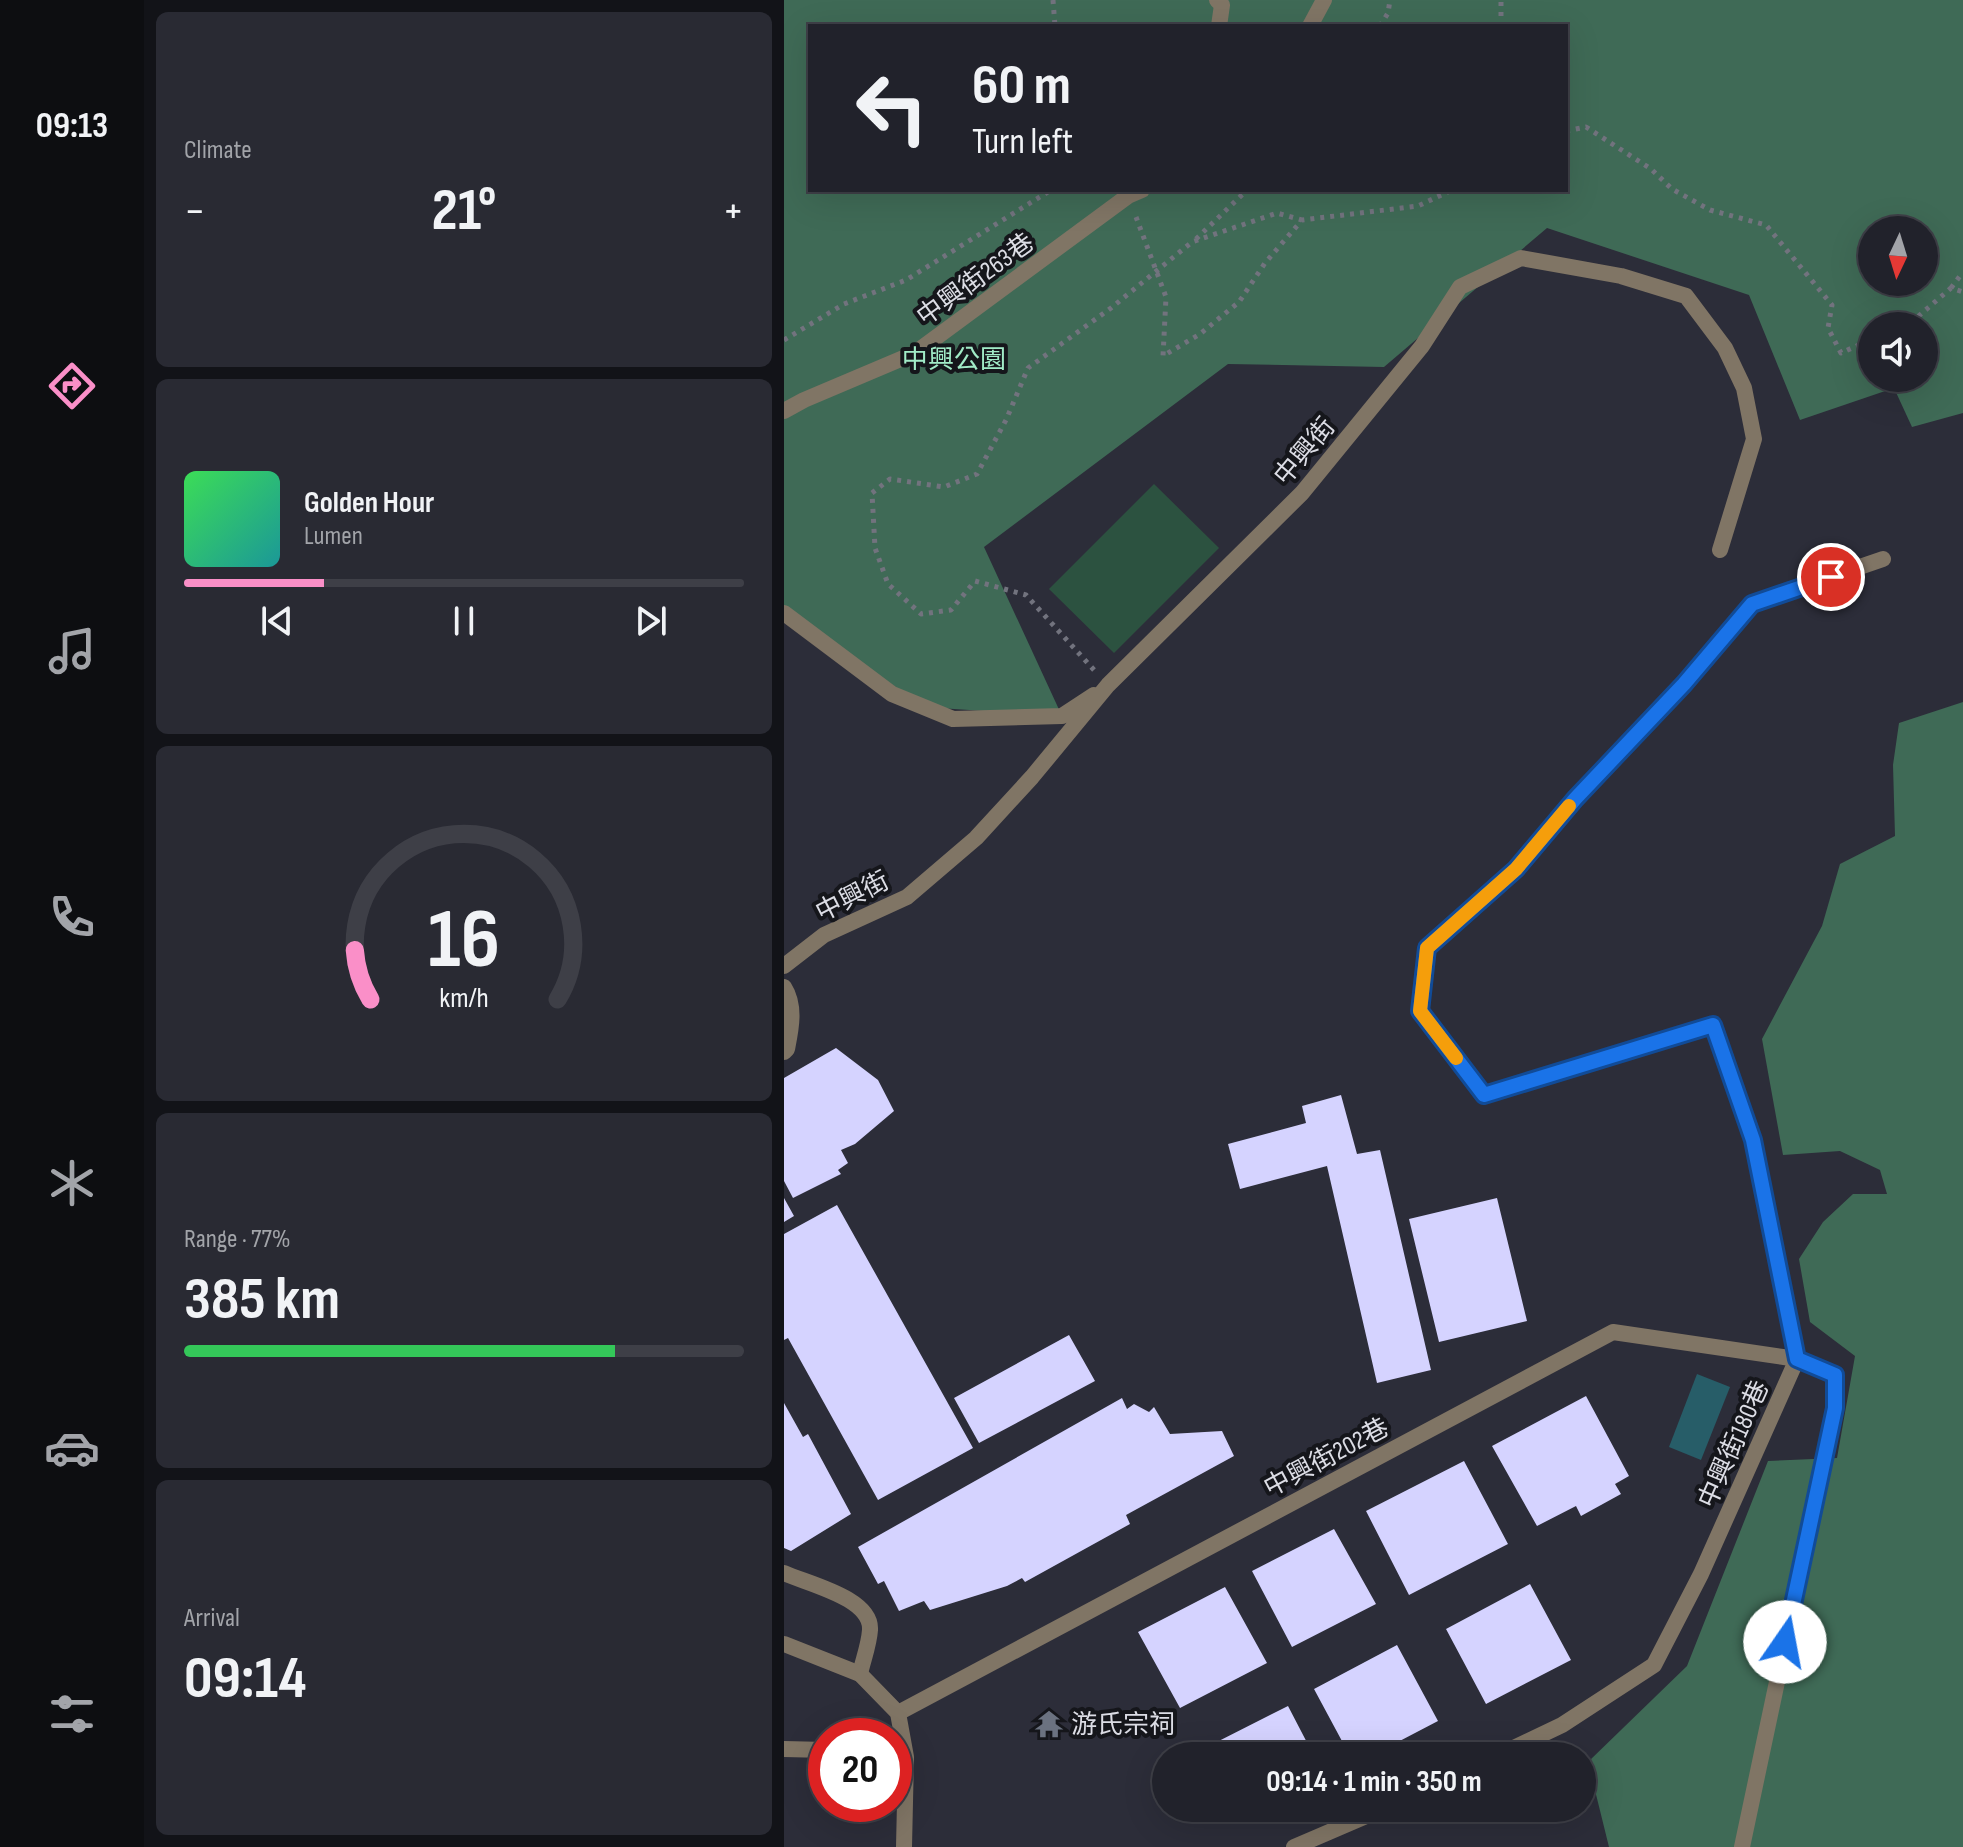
<!DOCTYPE html>
<html lang="en">
<head>
<meta charset="utf-8">
<style>
	:root { --surface:#21222b; --page:#292a33; --text:#f1f3f6; --muted:#a2a4a9; --line:#3e3f47; --accent:#fa8fc8 }
	body { margin:0; font-family:"Sofia Sans Condensed","Noto Sans TC",sans-serif; background:var(--page); color:var(--text); height:100vh; display:flex; flex-direction:column; font-size:30px; white-space:nowrap }
	* { box-sizing:border-box; margin:0 }
	p { font-size:26px; color:var(--muted) }
	.icon { flex:none; width:44px; height:44px; fill:none; stroke:currentColor; stroke-width:2; stroke-linecap:round; stroke-linejoin:round }
	.map { position:relative; flex:1; overflow:hidden }
	.drawer { display:flex; flex-direction:column; gap:12px; padding:12px; background:#121318; width:640px }
	.drawer>* { flex:none }
	.banner { position:absolute; left:24px; top:24px; width:760px; height:168px; border-radius:0px; box-shadow:0 8px 32px #0002,0 0 0 2px var(--line); background:#21222b; color:var(--text); overflow:hidden }
	.needle { width:52px; rotate:184deg }
	.tools { position:absolute; left:1074px; top:216px; display:grid; gap:16px }
	.tools a { display:grid; place-items:center; width:80px; height:80px; border-radius:50%; background:var(--surface); box-shadow:0 8px 32px #0002,0 0 0 2px var(--line); font-size:40px }
	.speed { position:absolute; left:24px; top:1718px; display:flex; gap:16px; font-size:40px; font-weight:700; text-align:center }
	.speed>* { display:grid; place-content:center; width:104px; height:104px; border-radius:50%; background:var(--surface); box-shadow:0 8px 32px #0002,0 0 0 2px var(--line); line-height:1 }
	.speed .limit { border:12px solid #d22; background:#fff; color:#111 }
	.pin { position:absolute; display:grid; place-items:center; width:68px; height:68px; color:#fff; margin:-34px; border:4px solid #fff; border-radius:50%; box-shadow:0 2px 8px #0007 }
	.me { position:absolute; width:88px; margin:-44px; rotate:12deg; stroke-linejoin:round; filter:drop-shadow(0 0 6px #0008) }
	.turn { display:flex; align-items:center; gap:28px; height:168px; padding:0 32px; font-size:36px }
	.turn .icon { width:104px; height:104px; stroke-width:2.5 }
	.turn b { display:block; font-size:56px; line-height:68px }
	.big { font-size:60px; font-weight:700; line-height:1.1 }
	.drawer .widget { flex:1; display:flex; flex-direction:column; justify-content:center; gap:12px; min-width:0; padding:0 28px; border-radius:12px; background:var(--page) }
	.drawer .dial { align-items:center; gap:0 }
	.dial svg { height:208px; overflow:visible; fill:none; stroke:var(--line); stroke-width:7; stroke-linecap:round; text-anchor:middle }
	.dial text { fill:var(--text); stroke:none }
	.song { display:flex; align-items:center; gap:24px }
	.cover { width:96px; height:96px; border-radius:12px; background:linear-gradient(135deg,hsl(130 70% 55%),hsl(180 70% 35%)) }
	.played { height:8px; border-radius:4px; background:linear-gradient(90deg,var(--accent) 25%,var(--line) 25%) }
	.keys { display:flex; justify-content:space-around; direction:ltr }
	.heat { display:flex; justify-content:space-between; align-items:center; font-size:44px; direction:ltr }
	.charge { height:12px; border-radius:6px; background:linear-gradient(90deg,#34c759 77%,var(--line) 0) }
	.trip { position:absolute; left:368px; top:1742px; width:444px; height:80px; border-radius:40px; background:var(--surface); box-shadow:0 8px 32px #0002,0 0 0 2px var(--line); font-weight:700; line-height:80px; text-align:center }
	main { display:flex; flex:1; min-height:0 }
	.dock { display:flex; flex-direction:column; width:144px; justify-content:space-around; align-items:center; background:#0d0e11; color:var(--muted) }
	.dock .icon { width:56px; height:56px }
	.dock .current { color:var(--accent) }
	.dock b { font-size:36px; color:var(--text) }
	.map>svg:first-child { display:block }
</style>
</head>
<body>
<main>
<nav class="dock">
<b>09:13</b>
<svg class="icon current" aria-label="directions" viewBox="0 0 24 24"><path d="M12 3l9 9-9 9-9-9zM9 14v-3h6M13 9l2 2-2 2"/></svg>
<svg class="icon" aria-label="music" viewBox="0 0 24 24"><path d="M9 18V5l10-2v13"/><circle cx="6" cy="18" r="3"/><circle cx="16" cy="16" r="3"/></svg>
<svg class="icon" aria-label="phone" viewBox="0 0 24 24"><path d="M5 4h4l2 5-3 2q2 4 5 5l2-3 5 2v4C11 20 4 13 5 4z"/></svg>
<svg class="icon" aria-label="climate" viewBox="0 0 24 24"><path d="M12 3v18M4 7l16 10M4 17L20 7"/></svg>
<svg class="icon" aria-label="car" viewBox="0 0 24 24"><path d="M5 17H2v-5l4-1 3-4h7l3 4 3 1v5h-3M9 17h6M6 11h13"/><circle cx="7" cy="17" r="2"/><circle cx="17" cy="17" r="2"/></svg>
<svg class="icon" aria-label="filters" viewBox="0 0 24 24"><path d="M4 7h16M4 17h16"/><circle cx="9" cy="7" r="2"/><circle cx="15" cy="17" r="2"/></svg>
</nav>
<section class="drawer">
<div class="widget"><p>Climate</p>
<div class="heat"><a>−</a><b class="big">21°</b><a>+</a></div>
</div>
<div class="widget">
<div class="song"><i class="cover"></i><div><b>Golden Hour</b><p>Lumen</p></div></div>
<div class="played"></div>
<div class="keys"><svg class="icon" aria-label="previous" viewBox="0 0 24 24"><path d="M18 5L8 12l10 7zM5 5v14"/></svg><svg class="icon" aria-label="pause" viewBox="0 0 24 24"><path d="M8 5v14M16 5v14"/></svg><svg class="icon" aria-label="next" viewBox="0 0 24 24"><path d="M6 5l10 7-10 7zM19 5v14"/></svg></div>
</div>
<div class="widget dial"><svg viewBox="0 0 100 80">
<path d="M14 69A42 42 0 1 1 86 69"/>
<path d="M14 69A42 42 0 0 1 8 50" stroke="#fa8fc8"/>
<text x="50" y="56" font-size="32" font-weight="700">16</text>
<text x="50" y="72" font-size="11">km/h</text>
</svg></div>
<div class="widget"><p>Range · 77%</p><b class="big">385 km</b><div class="charge"></div></div>
<div class="widget"><p>Arrival</p><b class="big">09:14</b></div>
</section>
<div class="map">
<svg width="1179" height="1847" viewBox="0 0 1179 1847">
	<rect width="100%" height="100%" fill="#2c2d39"/>
	<path fill="#2c5240" d="M 370,484 L 435,548 L 330,653 L 265,589 Z"/>
	<path fill="#3f6a56" fill-rule="evenodd" d="M 0,0 L 1179,0 L 1179,413 L 1128,427 L 1110,388 L 1016,420 L 965,295 L 763,228 L 600,367 L 444,364 L 200,547 L 278,716 L 140,707 L 0,609 ZM 26,26 L 782,26 L 782,190 L 26,190 ZM 1088,230 L 1140,230 L 1140,282 L 1088,282 ZM 1088,326 L 1140,326 L 1140,378 L 1088,378 Z
		M 1179,702 L 1179,1847 L 825,1847 L 804,1762 L 903,1666 L 984,1461 L 1053,1458 L 1071,1356 L 1026,1322 L 1015,1259 L 1039,1222 L 1069,1194 L 1103,1194 L 1096,1170 L 1056,1151 L 999,1155 L 978,1039 L 1038,926 L 1056,864 L 1111,836 L 1109,765 L 1115,723 Z"/>
	<path fill="#275d68" d="M 913,1374 L 946,1387 L 917,1460 L 885,1447 Z"/>
	<path fill="#d5d3ff" d="M 52,1048 L 94,1080 L 110,1111 L 71,1144 L 57,1150 L 64,1163 L 54,1170 L 57,1174 L 9,1198 L 0,1181 L 0,1078 Z
		M 557,1095 L 573,1154 L 596,1150 L 647,1370 L 593,1383 L 543,1166 L 456,1189 L 444,1144 L 522,1123 L 518,1106 Z
		M 0,1198 L 10,1216 L 0,1222 Z
		M 713,1198 L 743,1321 L 655,1342 L 625,1219 Z
		M 53,1205 L 189,1448 L 94,1500 L 4,1338 L 0,1340 L 0,1234 Z
		M 285,1335 L 311,1381 L 195,1443 L 170,1398 Z
		M 802,1396 L 845,1476 L 831,1484 L 837,1494 L 797,1516 L 792,1506 L 753,1526 L 708,1446 Z
		M 338,1398 L 343,1409 L 350,1404 L 365,1412 L 370,1407 L 386,1434 L 438,1431 L 450,1456 L 342,1515 L 346,1524 L 241,1582 L 238,1578 L 223,1586 L 146,1610 L 140,1601 L 115,1611 L 100,1581 L 94,1584 L 74,1547 Z
		M 0,1403 L 19,1437 L 24,1434 L 67,1514 L 7,1551 L 0,1548 Z
		M 680,1461 L 724,1544 L 625,1595 L 582,1511 Z
		M 550,1529 L 592,1604 L 508,1647 L 468,1571 Z
		M 746,1584 L 787,1660 L 702,1704 L 662,1629 Z
		M 441,1587 L 483,1663 L 396,1708 L 354,1632 Z
		M 613,1645 L 654,1721 L 587,1756 L 566,1756 L 530,1689 Z
		M 504,1706 L 530,1756 L 423,1756 L 419,1749 Z
		M 450,1808 L 487,1808 L 458,1823 Z"/>
	<g fill="none" stroke-linecap="round" stroke-linejoin="round">
		<path stroke="#72737e" stroke-width="5" stroke-dasharray="4 6" stroke-linecap="butt" d="M 269,0 L 271,26
			M 596,26 L 604,13 L 606,0
			M 717,26 L 717,0
			M 782,131 L 802,127 L 867,169 L 888,189 L 926,210 L 982,225 L 1048,305 L 1044,328 L 1057,353 L 1088,339
			M 352,217 L 382,297 L 379,356 L 416,334 L 455,302 L 481,263 L 518,220 L 634,206 L 668,190
			M 412,239 L 463,190
			M 1167,288 L 1179,272
			M 1117,326 L 1130,320 L 1167,288 L 1179,292
			M 0,340 L 60,304 L 122,280 L 267,190
			M 310,670 L 242,595 L 191,581 L 167,610 L 137,614 L 104,584 L 91,548 L 88,493 L 106,479 L 160,487 L 193,474 L 222,420 L 244,368 L 327,308 L 408,242 L 493,213 L 518,220"/>
		<path stroke="#807565" stroke-width="16" d="M 433,0 L 438,5 L 435,26
			M 526,26 L 540,0
			M 0,411 L 20,400 L 131,353 L 344,196 L 358,190
			M 0,613 L 108,694 L 169,719 L 278,716 L 310,695
			M 0,966 L 40,935 L 123,897 L 192,838 L 248,777 L 324,685 L 518,493 L 638,346 L 676,287 L 737,258 L 837,276 L 902,296 L 941,348 L 960,388 L 970,439 L 936,550
			M 0,987 C 12,1006 7,1029 3,1049 L 0,1052
			M 0,1573 C 24,1584 88,1598 86,1630 C 85,1645 79,1660 76,1674
			M 114,1713 L 829,1332 L 1013,1359 L 1051,1375 L 1051,1408 L 958,1847
			M 0,1749 L 42,1750
			M 713,1756 L 778,1725 L 870,1665 L 917,1574 L 1013,1359 L 969,1140 L 929,1025 L 700,1095 L 636,1011 L 643,948 L 732,869 L 791,799 L 900,684 L 968,604 L 1099,559
			M 510,1847 L 601,1808"/>
		<path stroke="#807565" stroke-width="16" d="M 0,1644 L 76,1674 L 114,1713 L 122,1757 L 120,1847"/>
	</g>
	<g fill="none" stroke-linecap="round" stroke-linejoin="round">
		<defs>
			<path id="route" d="M 1001,1642 L 1051,1408 L 1051,1375 L 1013,1359 L 969,1140 L 929,1025 L 700,1095 L 636,1011 L 643,948 L 732,869 L 791,799 L 900,684 L 968,604 L 1047,577"/>
		</defs>
		<use href="#route" stroke="#114b97" stroke-width="20"/>
		<use href="#route" stroke="#1a73e8" stroke-width="14"/>
		<path stroke="#f59e0b" stroke-width="14" d="M 672,1058 L 636,1011 L 643,948 L 732,869 L 785,806"/>
	</g>
	<defs>
		<symbol id="temple-bare" viewBox="-9 -9 18 18"><path d="M0-6L5-2H3V0L6.5 2.5H4V6H1.5V3h-3V6H-4V2.5H-6.5L-3 0V-2H-5Z" fill="#6b7280" stroke="#15161b" stroke-width="2.5" paint-order="stroke"/></symbol>
	</defs>
	<g fill-rule="evenodd">
		<use href="#temple-bare" x="245" y="1704" width="40" height="40"/>
	</g>
	<g text-anchor="middle" stroke-width="8" stroke-linejoin="round" paint-order="stroke">
		<g font-size="26" fill="#dcdde5" stroke="#15161b">
			<text transform="translate(191 279) rotate(-36)" y="9">中興街263巷</text>
			<text transform="translate(520 451) rotate(-50)" y="9">中興街</text>
			<text transform="translate(68 896) rotate(-27)" y="9">中興街</text>
			<text transform="translate(949 1444) rotate(-66)" y="9">中興街180巷</text>
			<text transform="translate(542 1457) rotate(-28)" y="9">中興街202巷</text>
		</g>
		<g font-size="26" fill="#a1ebc7" stroke="#15161b">
			<text x="170" y="368">中興公園</text>
		</g>
		<g font-size="26" fill="#dcdde5" stroke="#15161b" text-anchor="start">
			<text x="287" y="1733">游氏宗祠</text>
		</g>
	</g>
</svg>
<div class="tools">
<a><svg class="needle" viewBox="-14 -14 28 28"><path d="M0-13l5 13h-10z" fill="#e53935"/><path d="M0 13l5-13h-10z" fill="#a2a4a9"/></svg></a>
<a><svg class="icon" aria-label="sound" viewBox="0 0 24 24"><path d="M4 9h4l5-4v14l-5-4H4zM17 9q2 3 0 6"/></svg></a>
</div>
<div class="speed"><div class="limit">20</div></div>
<div class="pin" style="left:1047px;top:577px;background:#d93025"><svg class="icon" aria-label="arrive" viewBox="0 0 24 24"><path d="M6 21V4h12l-3 4 3 4H6"/></svg></div>
<svg class="me" style="left:1001px;top:1642px" viewBox="-20 -20 40 40"><circle r="19" fill="#fff"/><path d="M0-13L10 11 0 6-10 11z" fill="#1a73e8"/></svg>
<div class="trip">09:14 · 1 min · 350 m</div>
<div class="banner">
<div class="turn"><svg class="icon" aria-label="left" viewBox="0 0 24 24"><path d="M17 20v-9H6M10 6l-5 5 5 5"/></svg><div><b>60 m</b>Turn left</div></div>
</div>
</div>
</main>
</body>
</html>
